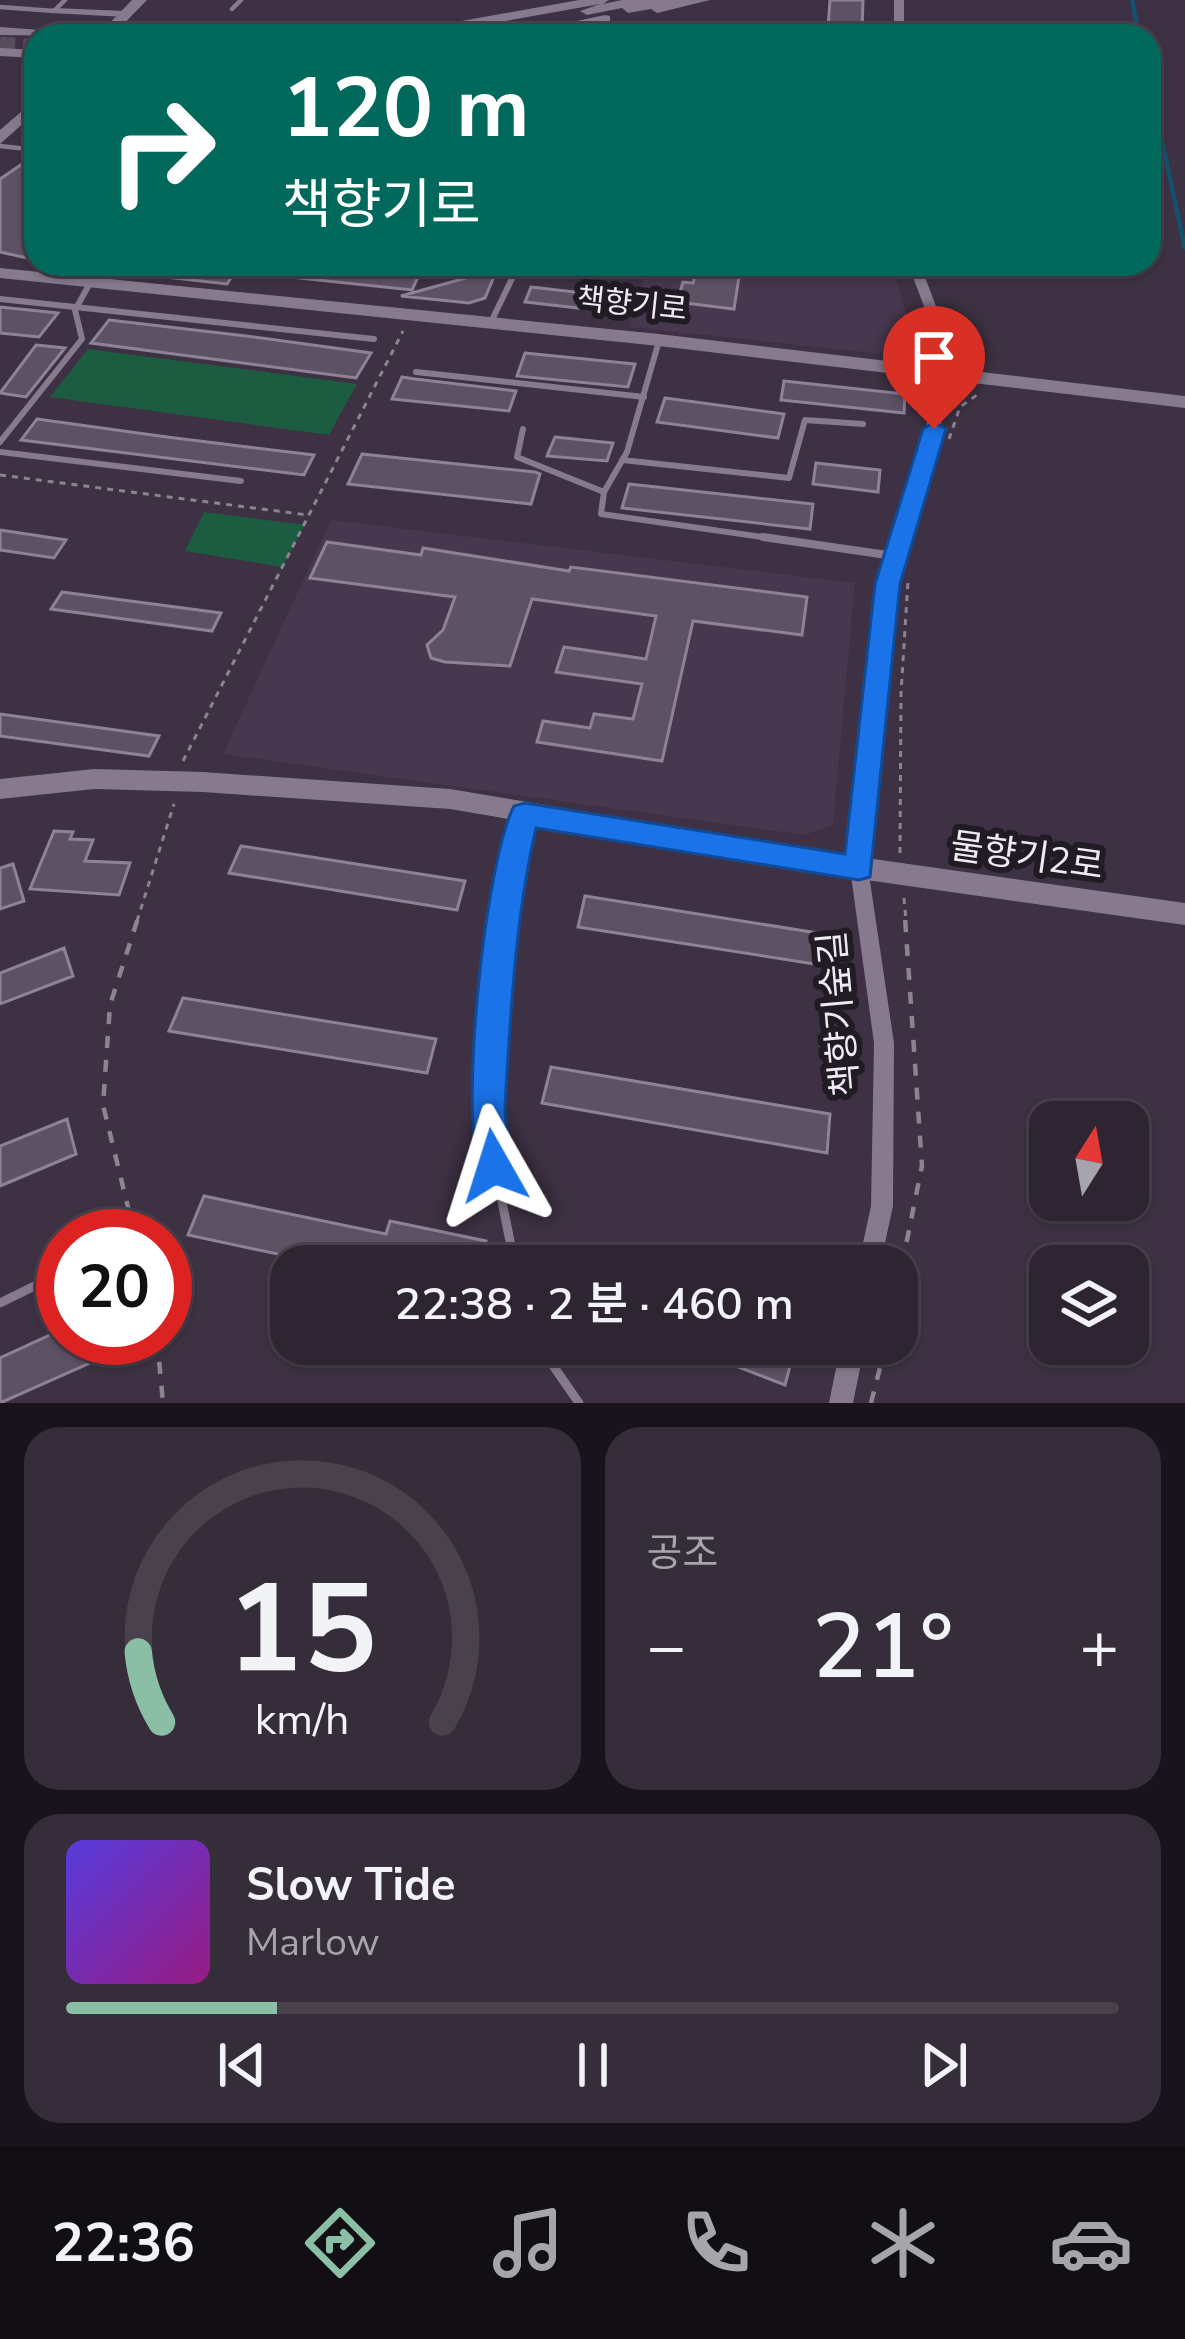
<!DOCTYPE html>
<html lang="ko">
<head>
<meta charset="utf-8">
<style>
	:root { --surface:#2e2532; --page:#362d3a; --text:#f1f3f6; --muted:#a7a5ac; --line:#49424d; --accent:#8abfa5 }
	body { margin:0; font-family:"Nunito Sans","Noto Sans KR",sans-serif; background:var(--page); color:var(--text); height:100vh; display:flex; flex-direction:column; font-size:45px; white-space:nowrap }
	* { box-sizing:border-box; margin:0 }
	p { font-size:39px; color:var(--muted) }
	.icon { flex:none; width:66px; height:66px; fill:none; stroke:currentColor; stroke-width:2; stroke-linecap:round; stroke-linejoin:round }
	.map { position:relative; height:1403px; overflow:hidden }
	.drawer { display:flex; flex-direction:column; gap:24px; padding:24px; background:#19141c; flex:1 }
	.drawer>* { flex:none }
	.hud { position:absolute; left:24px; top:24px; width:1137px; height:252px; border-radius:36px; box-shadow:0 3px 9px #0004,0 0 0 3px var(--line); background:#00695c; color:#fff; overflow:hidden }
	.needle { width:78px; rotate:11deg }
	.tools { position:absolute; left:1029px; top:1101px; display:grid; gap:24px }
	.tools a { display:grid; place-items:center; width:120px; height:120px; border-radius:24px; background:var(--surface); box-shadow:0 3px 9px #0004,0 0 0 3px var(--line); font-size:60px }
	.speed { position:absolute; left:36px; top:1209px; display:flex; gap:24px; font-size:60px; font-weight:700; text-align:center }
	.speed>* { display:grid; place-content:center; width:156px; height:156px; border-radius:50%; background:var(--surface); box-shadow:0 3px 9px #0004,0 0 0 3px var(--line); line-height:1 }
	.speed .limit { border:18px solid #d22; background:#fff; color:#111 }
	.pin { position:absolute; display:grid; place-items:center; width:102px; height:102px; color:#fff; margin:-123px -51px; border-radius:50% 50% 50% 0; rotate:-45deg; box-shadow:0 0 12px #0007 }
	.pin .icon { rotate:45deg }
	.me { position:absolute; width:132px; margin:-66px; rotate:354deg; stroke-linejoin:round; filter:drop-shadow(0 0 9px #0008) }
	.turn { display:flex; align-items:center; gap:42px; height:252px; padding:0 60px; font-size:54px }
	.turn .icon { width:156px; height:156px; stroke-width:2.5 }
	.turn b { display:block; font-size:84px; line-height:102px }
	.big { font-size:90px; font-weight:600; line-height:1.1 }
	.drawer .widget { flex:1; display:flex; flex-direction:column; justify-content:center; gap:18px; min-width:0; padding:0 42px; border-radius:36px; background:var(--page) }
	.drawer .dial { align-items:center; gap:0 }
	.dial svg { height:312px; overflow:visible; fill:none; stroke:var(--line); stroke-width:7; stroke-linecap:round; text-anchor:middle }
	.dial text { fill:var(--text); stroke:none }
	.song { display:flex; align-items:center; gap:36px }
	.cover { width:144px; height:144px; border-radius:18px; background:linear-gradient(135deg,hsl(250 70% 55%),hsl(310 70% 35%)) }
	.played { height:12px; border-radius:6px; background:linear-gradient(90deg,var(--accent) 20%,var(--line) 20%) }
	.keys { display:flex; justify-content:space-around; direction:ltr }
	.heat { display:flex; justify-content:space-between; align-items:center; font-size:66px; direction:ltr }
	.drawer .tiles { flex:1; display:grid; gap:24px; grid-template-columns:1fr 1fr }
	.widget:last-child { grid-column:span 2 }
	.trip { position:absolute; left:270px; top:1245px; width:648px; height:120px; border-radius:36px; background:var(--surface); box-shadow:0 3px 9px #0004,0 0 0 3px var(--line); font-weight:600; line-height:120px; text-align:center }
	.tab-bar { display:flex; height:192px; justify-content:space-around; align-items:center; background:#120f14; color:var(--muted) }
	.tab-bar .icon { width:84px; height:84px }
	.tab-bar .on { color:var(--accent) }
	.tab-bar b { font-size:54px; color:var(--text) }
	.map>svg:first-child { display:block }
</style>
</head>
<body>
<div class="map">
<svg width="1185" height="1403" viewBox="0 0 1185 1403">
	<rect width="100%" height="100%" fill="#3d3143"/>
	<path fill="#47374f" d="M 649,264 L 891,264 L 918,350 L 902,356 L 629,327 Z
		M 331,520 L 855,583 L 833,825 L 805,835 L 223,754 Z"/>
	<path fill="#1c5d41" d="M 88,349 L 357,384 L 329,435 L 50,397 Z
		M 204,512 L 305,525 L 283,567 L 185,551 Z"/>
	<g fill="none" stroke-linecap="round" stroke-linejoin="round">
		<path stroke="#15516e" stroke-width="4.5" d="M 1132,0 L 1139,36
			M 1149,81 L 1185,248"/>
	</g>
	<path fill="#5d5164" stroke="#8f8296" stroke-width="3" d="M 830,0 L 863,0 L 862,30 L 828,28 Z
		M 25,162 L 36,163 L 36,260 L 0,252 L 0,179 Z
		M 148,264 L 240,264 L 227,284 L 147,275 Z
		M 271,264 L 311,264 L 419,275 L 412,290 L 270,275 Z
		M 699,264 L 741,264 L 734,309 L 677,302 L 683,282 L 693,283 Z
		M 473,265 L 498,267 L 485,298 L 469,303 L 401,296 L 466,278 Z
		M 531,287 L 636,299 L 631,314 L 525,302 Z
		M 0,307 L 58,313 L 39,337 L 0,333 Z
		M 109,320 L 246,336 L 371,353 L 356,378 L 91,343 Z
		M 36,345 L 65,348 L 26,397 L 0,393 Z
		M 525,353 L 635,364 L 628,387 L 517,376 Z
		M 402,377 L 415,379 L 516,391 L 509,411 L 392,399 Z
		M 784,381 L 905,394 L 904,413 L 781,400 Z
		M 665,398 L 784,414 L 778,438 L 657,422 Z
		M 37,419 L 167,437 L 314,455 L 304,475 L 21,440 Z
		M 555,437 L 613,443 L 607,461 L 547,456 Z
		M 362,454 L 535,472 L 540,474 L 531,504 L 348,484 Z
		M 816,463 L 880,470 L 878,492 L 813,484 Z
		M 629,484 L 813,504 L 810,529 L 622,508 Z
		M 0,530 L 66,540 L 54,558 L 0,550 Z
		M 327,542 L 421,555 L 423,548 L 569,571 L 571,567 L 807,597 L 802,635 L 693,621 L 662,761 L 537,742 L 543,721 L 590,728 L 594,714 L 633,719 L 642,684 L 556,672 L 564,647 L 646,659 L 656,616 L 532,599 L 510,666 L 445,662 L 431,658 L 427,645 L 443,630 L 455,597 L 310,578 Z
		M 62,592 L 221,613 L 212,631 L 51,609 Z
		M 0,714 L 159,736 L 149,756 L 0,736 Z
		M 54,831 L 73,832 L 70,839 L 93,840 L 85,861 L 130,863 L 119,895 L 30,889 Z
		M 241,846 L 465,881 L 457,910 L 229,873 Z
		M 13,864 L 24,901 L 0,909 L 0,868 Z
		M 585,896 L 824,934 L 821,965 L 578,927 Z
		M 64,948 L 73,976 L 0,1004 L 0,973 Z
		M 183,998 L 436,1039 L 427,1073 L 169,1031 Z
		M 551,1067 L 830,1114 L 827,1153 L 542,1103 Z
		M 67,1119 L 76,1154 L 0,1186 L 0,1146 Z
		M 204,1196 L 386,1234 L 390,1221 L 486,1241 L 479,1266 L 381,1262 L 379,1266 L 334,1266 L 188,1235 Z
		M 63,1329 L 63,1338 L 113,1338 L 117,1351 L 0,1403 L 0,1358 Z
		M 679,1344 L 796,1344 L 785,1385 Z"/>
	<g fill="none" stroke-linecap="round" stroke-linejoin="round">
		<path stroke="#584d5e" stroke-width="15" stroke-dasharray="15 8" stroke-linecap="butt" d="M 0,44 L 36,47"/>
		<path stroke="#8d8392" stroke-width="3" stroke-dasharray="6 6" stroke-linecap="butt" d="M 949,439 L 960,407 L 977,395
			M 0,475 L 308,515
			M 183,761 L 403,331
			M 900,853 L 901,693 L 908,581
			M 904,898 L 906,921
			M 137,921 L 174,804"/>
		<path stroke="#8d8392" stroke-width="4.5" stroke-dasharray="12 12" stroke-linecap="butt" d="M 135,1236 L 103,1105 L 110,1005 L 138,918
			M 897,1289 L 922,1166 L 905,918
			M 157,1338 L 163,1403
			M 871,1403 L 886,1344"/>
		<path stroke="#877a8e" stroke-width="4.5" d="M 0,7 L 54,11 L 65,0
			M 232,9 L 241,0
			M 635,26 L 766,36
			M 0,146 L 36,150"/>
		<path stroke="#877a8e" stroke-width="6" d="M 0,299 L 374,339
			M 491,322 L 519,264
			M 659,341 L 627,452 L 604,492 L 601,514 L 783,540
			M 416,372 L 644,397
			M 523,429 L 517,457 L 604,492
			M 0,442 L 82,339 L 75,310 L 90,283
			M 0,452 L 241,481
			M 622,460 L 789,478 L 805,420 L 863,424"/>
		<path stroke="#877a8e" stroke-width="8" d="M 763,537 L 894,556
			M 504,921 L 525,814"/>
		<path stroke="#877a8e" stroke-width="9" d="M 505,918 L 487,1127 L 515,1266
			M 0,1303 L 63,1272
			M 538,1344 L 579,1403"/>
		<path fill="#877a8e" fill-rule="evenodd" d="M 894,0 L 904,0 L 904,36 L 894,36 Z
			M 54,8 L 126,11 L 131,14 L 126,17 L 51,13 L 51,9 Z
			M 98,264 L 110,264 L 94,286 L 86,286 L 84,283 Z
			M 908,264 L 920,264 L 942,322 L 949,396 L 895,583 L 885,721 L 868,868 L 894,1043 L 893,1206 L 880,1266 L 858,1266 L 871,1206 L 874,1043 L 850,868 L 869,721 L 879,583 L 935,396 L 930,322 Z
			M 841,1344 L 865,1344 L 853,1403 L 829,1403 Z"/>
		<path fill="#877a8e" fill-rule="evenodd" d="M 132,0 L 147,0 L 112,36 L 97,36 Z
			M 579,0 L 609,0 L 603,4 L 622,0 L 710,0 L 657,13 L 651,9 L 628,13 L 622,8 L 587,15 L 580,11 L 600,4 L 456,30 L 354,36 L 361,32 L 456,22 Z
			M 605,15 L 610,16 L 610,22 L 536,36 L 506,36 Z
			M 0,27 L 68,32 L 75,36 L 0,35 Z
			M 0,48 L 36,50 L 36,58 L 0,56 Z
			M 36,99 L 36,112 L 0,144 L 0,130 Z
			M 0,268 L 659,334 L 1185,396 L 1185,408 L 659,346 L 0,278 Z
			M 94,769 L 203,772 L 450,789 L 859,857 L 1185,903 L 1185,925 L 859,879 L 450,809 L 203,792 L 94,789 L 0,799 L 0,779 Z"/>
	</g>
	<path fill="#1a73e8" stroke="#114b97" stroke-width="3" d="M 934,422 L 946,429 L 900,584 L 870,877 L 859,880 L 536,828 C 515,919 511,1012 505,1105 C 504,1129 516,1157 507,1178 L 494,1183 L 482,1178 C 457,1121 485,863 514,806 L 525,803 L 845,854 L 875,584 L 923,429 Z"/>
	<g text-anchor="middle" stroke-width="12" stroke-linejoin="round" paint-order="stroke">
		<g font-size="30" fill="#f1eaf5" stroke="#211c24">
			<text transform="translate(632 304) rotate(6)" y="10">책향기로</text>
		</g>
		<g font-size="36" fill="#f1eaf5" stroke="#211c24">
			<text transform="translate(1027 855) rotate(8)" y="13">물향기2로</text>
			<text transform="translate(838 1014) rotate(-95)" y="13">책향기숲길</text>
		</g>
	</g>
</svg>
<div class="tools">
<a><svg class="needle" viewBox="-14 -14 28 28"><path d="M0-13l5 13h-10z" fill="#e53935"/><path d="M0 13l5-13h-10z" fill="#a7a5ac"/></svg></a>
<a><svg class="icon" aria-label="layers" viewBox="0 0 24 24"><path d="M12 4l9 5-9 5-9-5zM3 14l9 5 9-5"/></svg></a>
</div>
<div class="speed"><div class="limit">20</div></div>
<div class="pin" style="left:934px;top:429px;background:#d93025"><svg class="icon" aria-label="arrive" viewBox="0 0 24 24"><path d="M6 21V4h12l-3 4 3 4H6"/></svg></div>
<svg class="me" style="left:494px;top:1166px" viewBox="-20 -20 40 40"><path d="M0-17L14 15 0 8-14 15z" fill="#1a73e8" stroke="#fff" stroke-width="4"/></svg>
<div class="trip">22:38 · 2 분 · 460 m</div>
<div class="hud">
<div class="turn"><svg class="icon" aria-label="right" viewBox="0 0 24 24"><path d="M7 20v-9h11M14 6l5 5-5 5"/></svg><div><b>120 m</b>책향기로</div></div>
</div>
</div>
<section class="drawer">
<div class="tiles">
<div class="widget dial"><svg viewBox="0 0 100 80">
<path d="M14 69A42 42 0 1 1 86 69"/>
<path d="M14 69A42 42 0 0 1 8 51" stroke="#8abfa5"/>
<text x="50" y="56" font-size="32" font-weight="700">15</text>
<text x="50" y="72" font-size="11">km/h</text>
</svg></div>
<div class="widget"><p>공조</p>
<div class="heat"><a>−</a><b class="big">21°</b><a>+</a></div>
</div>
<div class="widget">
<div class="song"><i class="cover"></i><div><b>Slow Tide</b><p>Marlow</p></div></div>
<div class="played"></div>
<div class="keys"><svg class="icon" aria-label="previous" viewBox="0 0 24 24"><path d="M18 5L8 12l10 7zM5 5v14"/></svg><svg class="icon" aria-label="pause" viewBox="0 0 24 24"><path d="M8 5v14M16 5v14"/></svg><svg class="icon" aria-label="next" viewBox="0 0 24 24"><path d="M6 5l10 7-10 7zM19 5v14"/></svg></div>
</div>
</div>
</section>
<nav class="tab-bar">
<b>22:36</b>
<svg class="icon on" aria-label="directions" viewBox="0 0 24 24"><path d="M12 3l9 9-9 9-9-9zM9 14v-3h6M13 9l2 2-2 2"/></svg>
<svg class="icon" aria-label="music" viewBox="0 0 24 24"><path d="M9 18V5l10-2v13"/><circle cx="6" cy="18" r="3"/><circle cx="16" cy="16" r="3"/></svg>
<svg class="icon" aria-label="phone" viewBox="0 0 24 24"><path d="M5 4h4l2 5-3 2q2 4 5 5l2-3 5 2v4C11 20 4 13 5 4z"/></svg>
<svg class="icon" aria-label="climate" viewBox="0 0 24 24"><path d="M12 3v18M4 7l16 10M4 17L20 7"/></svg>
<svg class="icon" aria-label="car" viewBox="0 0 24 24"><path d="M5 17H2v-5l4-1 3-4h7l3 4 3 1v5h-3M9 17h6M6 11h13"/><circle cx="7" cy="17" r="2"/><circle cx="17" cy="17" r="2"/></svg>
</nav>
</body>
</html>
